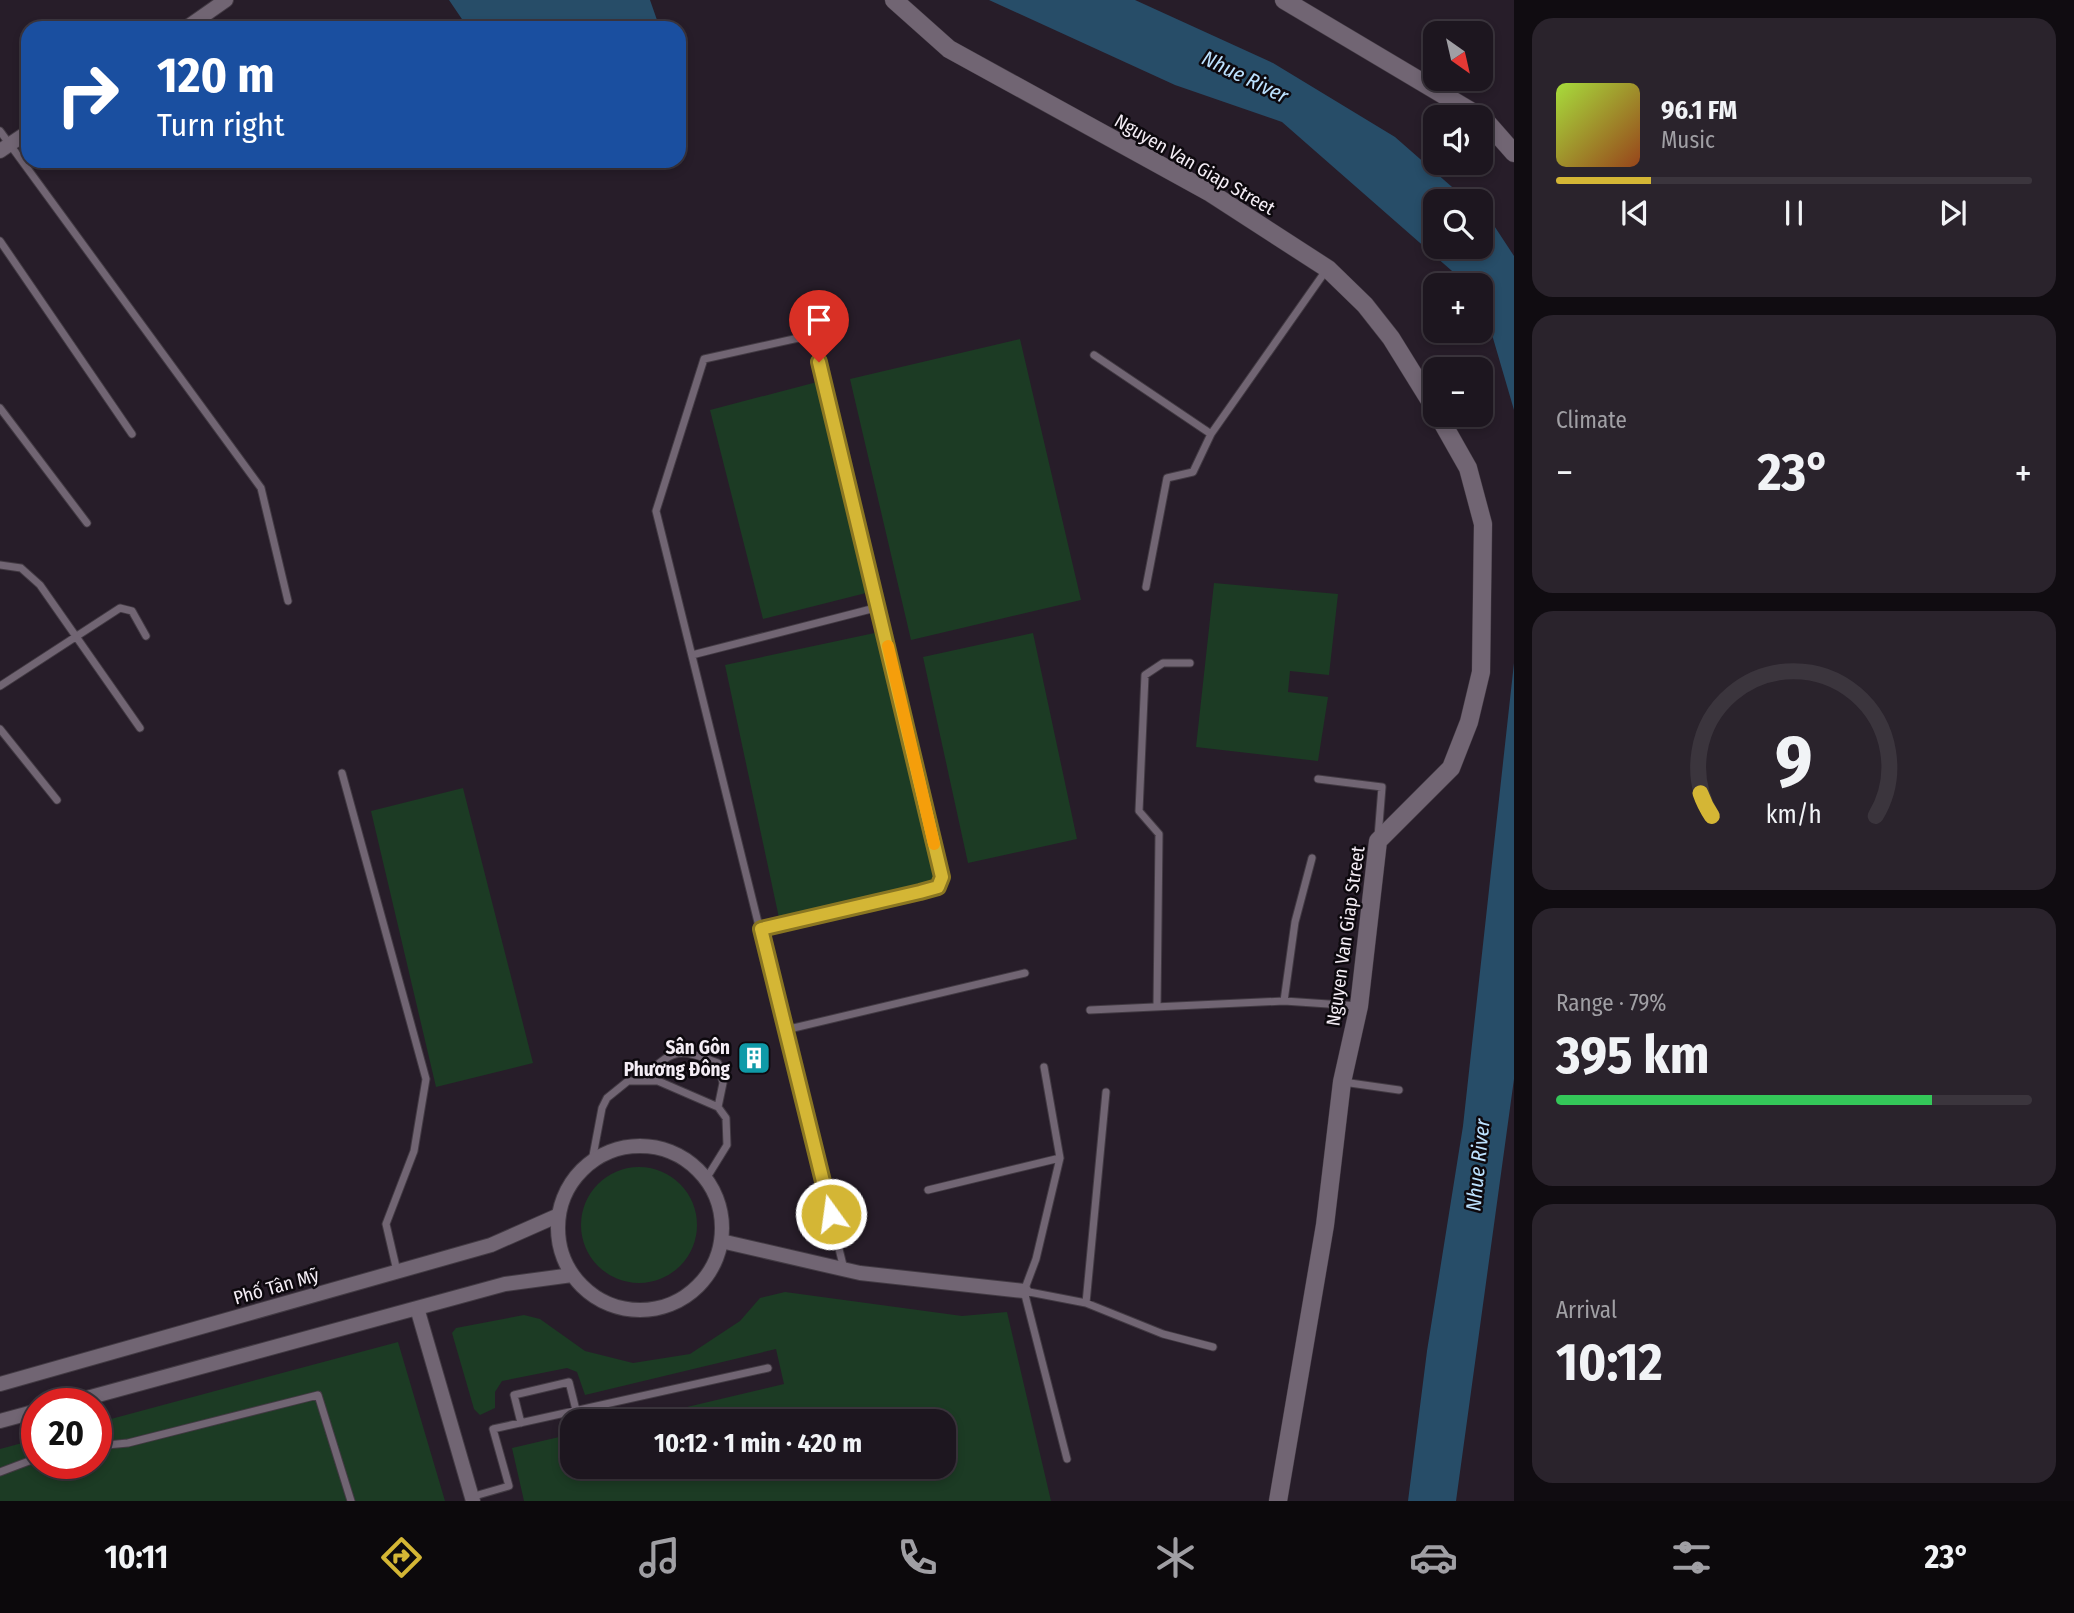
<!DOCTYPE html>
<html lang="en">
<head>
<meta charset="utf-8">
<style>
	:root { --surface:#1d161f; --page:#2a232c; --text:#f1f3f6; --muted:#a09fa4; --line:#3b353d; --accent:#d4b635 }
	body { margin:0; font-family:"Fira Sans Condensed",sans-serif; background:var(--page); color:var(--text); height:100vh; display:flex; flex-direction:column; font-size:26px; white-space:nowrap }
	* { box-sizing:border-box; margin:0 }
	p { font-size:23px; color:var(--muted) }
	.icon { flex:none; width:38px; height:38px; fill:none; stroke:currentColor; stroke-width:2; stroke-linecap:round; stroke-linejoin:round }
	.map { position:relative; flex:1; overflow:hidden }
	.sheet { display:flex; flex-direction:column; gap:18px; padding:18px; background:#100c11; width:560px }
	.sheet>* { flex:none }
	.guide { position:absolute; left:21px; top:21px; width:665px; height:147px; border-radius:21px; box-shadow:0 4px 10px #0003,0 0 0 2px var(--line); background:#1a4fa0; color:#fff; overflow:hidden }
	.needle { width:46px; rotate:146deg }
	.controls { position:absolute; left:1423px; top:21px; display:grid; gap:14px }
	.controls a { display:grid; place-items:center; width:70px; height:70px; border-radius:14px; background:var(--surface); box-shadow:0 4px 10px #0003,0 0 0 2px var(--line); font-size:35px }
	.speed { position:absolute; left:21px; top:1388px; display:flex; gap:14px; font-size:35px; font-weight:700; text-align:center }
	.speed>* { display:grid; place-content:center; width:91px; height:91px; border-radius:50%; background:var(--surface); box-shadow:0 4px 10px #0003,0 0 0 2px var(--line); line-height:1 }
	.speed .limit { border:10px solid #d22; background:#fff; color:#111 }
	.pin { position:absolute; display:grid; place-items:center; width:60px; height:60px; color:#fff; margin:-72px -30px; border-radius:50% 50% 50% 0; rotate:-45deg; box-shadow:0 0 7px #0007 }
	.pin .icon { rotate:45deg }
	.me { position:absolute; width:77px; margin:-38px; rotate:346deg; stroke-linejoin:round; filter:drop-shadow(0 0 5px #0008) }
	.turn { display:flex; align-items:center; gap:24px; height:147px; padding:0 21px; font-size:32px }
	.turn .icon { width:91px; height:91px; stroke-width:2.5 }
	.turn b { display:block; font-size:49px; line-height:60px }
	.big { font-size:52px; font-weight:700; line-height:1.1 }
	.sheet .widget { flex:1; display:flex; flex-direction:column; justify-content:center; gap:10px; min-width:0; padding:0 24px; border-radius:21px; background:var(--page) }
	.sheet .dial { align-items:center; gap:0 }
	.dial svg { height:182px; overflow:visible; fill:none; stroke:var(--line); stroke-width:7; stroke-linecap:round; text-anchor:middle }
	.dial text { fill:var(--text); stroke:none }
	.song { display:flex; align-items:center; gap:21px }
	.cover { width:84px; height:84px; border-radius:10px; background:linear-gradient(135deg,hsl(80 70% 55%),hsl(20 70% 35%)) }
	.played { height:7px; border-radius:4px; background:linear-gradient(90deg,var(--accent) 20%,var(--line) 20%) }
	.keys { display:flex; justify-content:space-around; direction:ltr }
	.heat { display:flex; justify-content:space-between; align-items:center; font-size:38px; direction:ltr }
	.charge { height:10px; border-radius:5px; background:linear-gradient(90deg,#34c759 79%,var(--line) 0) }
	.trip { position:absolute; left:560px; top:1409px; width:396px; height:70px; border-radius:21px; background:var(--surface); box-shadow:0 4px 10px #0003,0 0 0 2px var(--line); font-weight:700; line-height:70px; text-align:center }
	.tab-bar { display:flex; height:112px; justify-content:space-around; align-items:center; background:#0c090c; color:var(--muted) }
	.tab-bar .icon { width:49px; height:49px }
	.tab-bar .selected { color:var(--accent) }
	.tab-bar b { font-size:32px; color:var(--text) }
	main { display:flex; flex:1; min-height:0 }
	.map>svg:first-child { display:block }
</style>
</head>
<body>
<main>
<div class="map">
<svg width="1514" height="1501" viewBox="0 0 1514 1501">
	<rect width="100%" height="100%" fill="#271d29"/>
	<path fill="#1c3b24" d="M 1020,339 L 1081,600 L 911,640 L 850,379 Z
		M 817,382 L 870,592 L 763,619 L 710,410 Z
		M 1214,583 L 1338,594 L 1329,675 L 1290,671 L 1288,692 L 1328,697 L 1318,761 L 1196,747 Z
		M 884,631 L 938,884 L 779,918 L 725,665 Z
		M 1033,633 L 1077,839 L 968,863 L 923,657 Z
		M 463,788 L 533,1063 L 436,1087 L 371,811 Z
		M581 1225a58 58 0 1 1 116 0a58 58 0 1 1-116 0Z
		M 785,1292 L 962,1316 L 1007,1312 L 1051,1501 L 524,1501 L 512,1448 L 572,1434 L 572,1466 L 943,1466 L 943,1421 L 628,1421 L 784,1384 L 776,1349 L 585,1395 L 577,1372 L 567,1368 L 502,1381 L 495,1392 L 495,1408 L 480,1415 L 474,1409 L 452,1333 L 456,1328 L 524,1315 L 540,1319 L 585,1351 L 633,1363 L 690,1354 L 740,1321 L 760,1298 Z
		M 398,1342 L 445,1501 L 0,1501 L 0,1449 L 37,1439 L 37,1463 L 96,1463 L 96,1423 Z"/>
	<path fill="#274d68" d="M 449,0 L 650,0 L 657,20 L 644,28 L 468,28 Z
		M 989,0 L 1135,0 L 1273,63 L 1395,137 L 1468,201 L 1435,201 L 1435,247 L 1480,247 L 1481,212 L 1491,221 L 1514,256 L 1514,410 L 1481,297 L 1480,285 L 1468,285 L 1282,122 L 1175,85 Z
		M 1514,663 L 1514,1079 L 1456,1501 L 1408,1501 L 1427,1351 L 1463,1126 Z"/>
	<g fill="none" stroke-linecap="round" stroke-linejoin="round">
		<defs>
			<path id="service" d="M 0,131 L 261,488 L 288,601
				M 0,241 L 132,434
				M 1094,355 L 1211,434 L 1327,269
				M 0,408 L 87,523
				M 0,565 L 21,568 L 40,585 L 140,728
				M 1146,587 L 1167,478 L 1193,472 L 1211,434
				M 692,655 L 879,607
				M 0,686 L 120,608 L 132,611 L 146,636
				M 0,729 L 57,800
				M 342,773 L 426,1079 L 414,1151 L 386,1224 L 397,1271
				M 1318,779 L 1382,787 L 1378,837
				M 761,929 L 920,892 L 938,887 L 942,877 L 812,335 L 704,359 L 656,511 L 844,1269
				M 1284,1001 L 1295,922 L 1312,858
				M 1157,1007 L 1159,834 L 1139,811 L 1145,675 L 1163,663 L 1190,663
				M 1090,1010 L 1284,1001 L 1358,1006
				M 785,1030 L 1025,973
				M 1044,1067 L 1060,1158 L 1036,1259 L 1024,1291 L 1067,1459
				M 642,1079 C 673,1049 677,1047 718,1063 L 723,1083 L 718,1107
				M 1343,1082 L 1399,1090
				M 592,1161 L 602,1108 L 607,1098 L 628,1081 L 658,1081 L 718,1107 L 726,1118 L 727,1145 L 706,1179
				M 928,1190 L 1060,1158
				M 1024,1291 L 1086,1303 L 1163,1334 L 1213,1347
				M 1086,1303 L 1106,1092
				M 521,1423 L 514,1395 L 569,1382 L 576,1410
				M 96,1446 L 128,1443 L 318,1395 L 351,1501
				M 0,1472 L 37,1458
				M 471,1497 L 509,1486 L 493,1429 L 768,1368"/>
			<path id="minor" d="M 186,28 L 226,0
				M 0,151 L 28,132
				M558 1228a82 82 0 1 1 164 0a82 82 0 1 1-164 0Z
				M 721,1241 L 860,1273 L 1024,1291
				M 417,1308 L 473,1501
				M 0,1384 L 491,1245 L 559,1215
				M 65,1404 L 505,1284 L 572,1275
				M 0,1421 L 37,1411"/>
			<path id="tertiary" d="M 894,0 L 949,49 L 1209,192 L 1328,269 L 1365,305 L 1391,338 L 1435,409
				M 1284,0 L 1484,119 L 1514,153
				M 1278,1501 L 1325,1225 L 1342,1082 L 1359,1006 L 1378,841 L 1451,768 L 1469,722 L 1481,672 L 1483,524 L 1468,468 L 1438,415"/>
		</defs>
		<use href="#service" stroke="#423a43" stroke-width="9"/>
		<use href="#minor" stroke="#423a43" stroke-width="16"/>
		<use href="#tertiary" stroke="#423a43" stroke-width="19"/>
		<use href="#service" stroke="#716573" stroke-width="7"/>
		<use href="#minor" stroke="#716573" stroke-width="14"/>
		<use href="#tertiary" stroke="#716573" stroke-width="18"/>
	</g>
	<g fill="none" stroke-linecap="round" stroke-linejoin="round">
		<defs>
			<path id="route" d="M 819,362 L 942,877 L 938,887 L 920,892 L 761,929 L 831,1214"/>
		</defs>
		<use href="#route" stroke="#8a7622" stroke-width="18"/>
		<use href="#route" stroke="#d4b635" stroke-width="12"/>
		<path stroke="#f59e0b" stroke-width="12" d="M 888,646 L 934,844"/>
	</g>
	<defs>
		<symbol id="building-square" viewBox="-11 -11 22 22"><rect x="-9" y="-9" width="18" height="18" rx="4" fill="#0f9aa8" stroke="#0d090e"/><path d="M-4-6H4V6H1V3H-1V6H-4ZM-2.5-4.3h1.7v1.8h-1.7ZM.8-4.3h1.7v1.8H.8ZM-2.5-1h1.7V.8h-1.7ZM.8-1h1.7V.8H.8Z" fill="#fff"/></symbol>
	</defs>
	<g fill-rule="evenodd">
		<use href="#building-square" x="735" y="1039" width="38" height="38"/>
	</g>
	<g text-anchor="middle" stroke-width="5" stroke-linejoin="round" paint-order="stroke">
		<g font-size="19" fill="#f4edf5" stroke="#0d090e">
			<text transform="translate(1195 164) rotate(30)" y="7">Nguyen Van Giap Street</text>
			<text transform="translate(1345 936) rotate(-82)" y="7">Nguyen Van Giap Street</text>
			<text transform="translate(276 1286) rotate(-16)" y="7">Phố Tân Mỹ</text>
		</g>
		<g font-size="19" font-weight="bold" fill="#f4edf5" stroke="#0d090e" text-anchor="end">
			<text x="730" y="1054">Sân Gôn<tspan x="730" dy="22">Phương Đông</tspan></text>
		</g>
		<g font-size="21" font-style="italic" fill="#bde2ff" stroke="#0d090e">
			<text transform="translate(1245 77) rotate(26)" y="7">Nhue River</text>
			<text transform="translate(1478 1165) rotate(-84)" y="7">Nhue River</text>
		</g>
	</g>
</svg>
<div class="controls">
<a><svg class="needle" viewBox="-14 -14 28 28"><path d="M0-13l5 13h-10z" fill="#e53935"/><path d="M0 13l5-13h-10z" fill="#a09fa4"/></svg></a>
<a><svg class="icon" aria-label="sound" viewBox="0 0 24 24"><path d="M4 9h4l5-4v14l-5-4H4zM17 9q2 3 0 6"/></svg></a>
<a><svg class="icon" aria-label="search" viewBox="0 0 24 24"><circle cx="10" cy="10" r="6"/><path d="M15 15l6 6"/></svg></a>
<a>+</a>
<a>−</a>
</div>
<div class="speed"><div class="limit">20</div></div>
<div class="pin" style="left:819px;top:362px;background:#d93025"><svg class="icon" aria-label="arrive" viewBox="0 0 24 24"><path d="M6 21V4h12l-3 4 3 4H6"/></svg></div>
<svg class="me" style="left:831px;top:1214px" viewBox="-20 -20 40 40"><circle r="17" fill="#d4b635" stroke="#fff" stroke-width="3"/><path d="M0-11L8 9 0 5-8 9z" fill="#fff"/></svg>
<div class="trip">10:12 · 1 min · 420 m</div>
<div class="guide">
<div class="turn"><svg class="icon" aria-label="right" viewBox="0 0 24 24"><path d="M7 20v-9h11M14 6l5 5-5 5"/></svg><div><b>120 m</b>Turn right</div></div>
</div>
</div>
<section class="sheet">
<div class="widget">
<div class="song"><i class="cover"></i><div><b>96.1 FM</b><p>Music</p></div></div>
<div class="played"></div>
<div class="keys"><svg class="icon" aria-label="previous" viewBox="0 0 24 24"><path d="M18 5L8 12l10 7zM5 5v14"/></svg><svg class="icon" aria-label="pause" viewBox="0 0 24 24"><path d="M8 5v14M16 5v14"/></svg><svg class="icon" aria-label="next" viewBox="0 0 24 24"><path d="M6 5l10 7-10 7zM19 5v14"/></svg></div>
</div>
<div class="widget"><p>Climate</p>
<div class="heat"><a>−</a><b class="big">23°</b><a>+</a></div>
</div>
<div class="widget dial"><svg viewBox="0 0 100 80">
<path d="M14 69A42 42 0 1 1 86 69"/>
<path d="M14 69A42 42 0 0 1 9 59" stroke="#d4b635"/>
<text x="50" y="56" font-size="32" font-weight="700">9</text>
<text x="50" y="72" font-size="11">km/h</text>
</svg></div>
<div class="widget"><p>Range · 79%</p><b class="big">395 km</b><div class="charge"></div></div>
<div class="widget"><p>Arrival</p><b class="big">10:12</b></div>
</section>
</main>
<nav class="tab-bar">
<b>10:11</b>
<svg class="icon selected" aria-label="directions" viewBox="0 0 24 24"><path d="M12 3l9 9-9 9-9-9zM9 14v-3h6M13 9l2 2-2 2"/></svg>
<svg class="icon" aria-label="music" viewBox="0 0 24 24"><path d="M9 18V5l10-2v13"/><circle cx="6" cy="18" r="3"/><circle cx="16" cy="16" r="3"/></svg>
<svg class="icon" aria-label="phone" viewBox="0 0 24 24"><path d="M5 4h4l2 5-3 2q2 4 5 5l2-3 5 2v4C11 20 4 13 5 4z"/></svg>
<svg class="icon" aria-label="climate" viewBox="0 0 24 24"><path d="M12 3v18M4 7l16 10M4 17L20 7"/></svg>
<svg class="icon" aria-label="car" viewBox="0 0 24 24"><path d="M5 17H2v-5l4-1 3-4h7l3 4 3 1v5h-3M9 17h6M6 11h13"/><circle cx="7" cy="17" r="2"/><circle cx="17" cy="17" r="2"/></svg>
<svg class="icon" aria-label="filters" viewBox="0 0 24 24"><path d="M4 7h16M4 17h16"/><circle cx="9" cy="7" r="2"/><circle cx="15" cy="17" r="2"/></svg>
<b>23°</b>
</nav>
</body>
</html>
